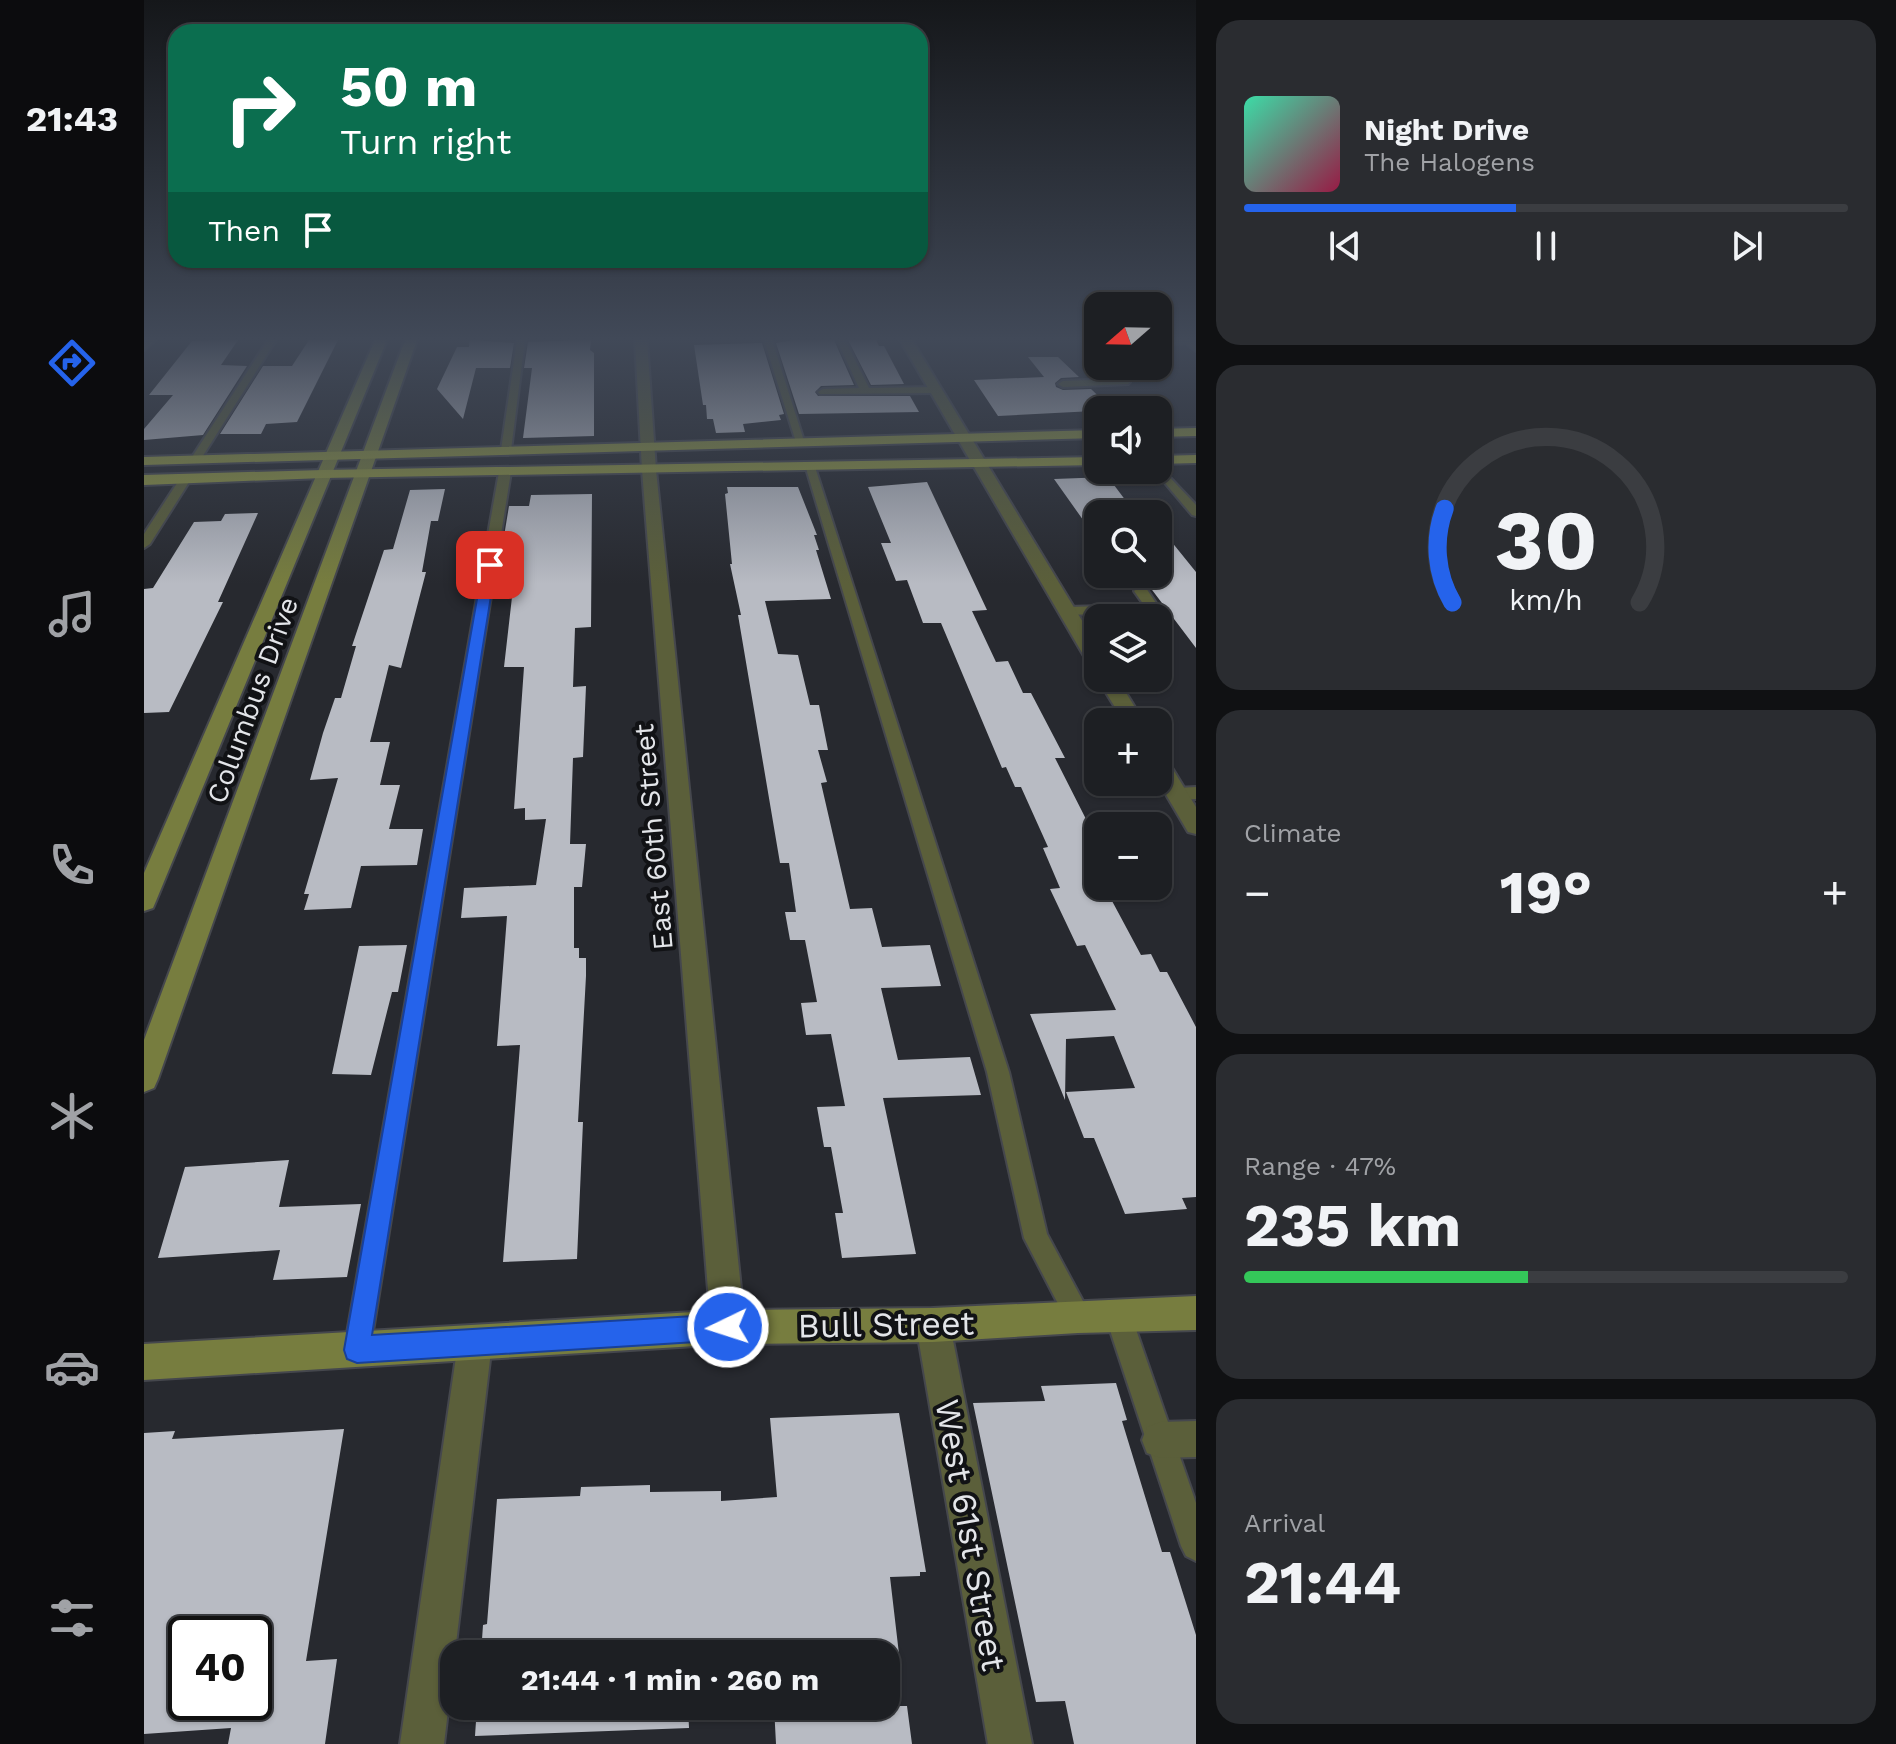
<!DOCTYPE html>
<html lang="en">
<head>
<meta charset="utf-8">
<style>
	:root { --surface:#1d1f23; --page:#2a2c30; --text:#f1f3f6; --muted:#a0a2a6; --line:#3b3d41; --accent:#2563eb }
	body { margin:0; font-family:"Work Sans",sans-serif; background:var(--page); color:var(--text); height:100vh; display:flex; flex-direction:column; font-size:30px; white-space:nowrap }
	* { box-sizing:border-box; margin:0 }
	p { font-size:26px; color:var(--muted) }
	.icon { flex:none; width:44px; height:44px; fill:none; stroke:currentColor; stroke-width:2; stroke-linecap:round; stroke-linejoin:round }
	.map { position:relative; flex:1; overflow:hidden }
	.panel { display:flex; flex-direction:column; gap:20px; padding:20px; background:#101113; width:700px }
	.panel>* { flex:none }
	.hud { position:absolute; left:24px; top:24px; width:760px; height:244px; border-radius:24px; box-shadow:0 2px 6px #0004,0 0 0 2px var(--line); background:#0b6e4f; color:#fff; overflow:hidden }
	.needle { width:52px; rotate:250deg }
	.fabs { position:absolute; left:940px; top:292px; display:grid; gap:16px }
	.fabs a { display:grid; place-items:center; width:88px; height:88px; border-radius:16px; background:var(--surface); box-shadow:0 2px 6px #0004,0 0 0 2px var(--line); font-size:40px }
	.speed { position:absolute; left:24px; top:1616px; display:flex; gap:16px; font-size:40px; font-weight:700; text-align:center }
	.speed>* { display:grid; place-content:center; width:104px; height:104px; border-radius:50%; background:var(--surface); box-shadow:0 2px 6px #0004,0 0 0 2px var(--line); line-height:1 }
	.speed .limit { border:4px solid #111; border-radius:12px; background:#fff; color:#111 }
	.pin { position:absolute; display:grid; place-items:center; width:68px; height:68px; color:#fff; margin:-34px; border-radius:16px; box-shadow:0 4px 12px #0006 }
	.me { position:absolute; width:88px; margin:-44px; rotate:266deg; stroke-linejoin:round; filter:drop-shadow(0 0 6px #0008) }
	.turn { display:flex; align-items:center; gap:28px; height:168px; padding:0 40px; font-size:36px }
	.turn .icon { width:104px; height:104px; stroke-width:2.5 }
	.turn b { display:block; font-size:56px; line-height:68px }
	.then { display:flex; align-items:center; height:76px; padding:0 40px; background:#0003; gap:16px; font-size:30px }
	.big { font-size:60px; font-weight:700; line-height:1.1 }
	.panel .widget { flex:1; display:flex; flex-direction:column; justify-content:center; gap:12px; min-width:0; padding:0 28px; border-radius:24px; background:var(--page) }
	.panel .dial { align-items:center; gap:0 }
	.dial svg { height:208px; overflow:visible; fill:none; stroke:var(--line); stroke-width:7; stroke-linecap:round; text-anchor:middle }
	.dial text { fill:var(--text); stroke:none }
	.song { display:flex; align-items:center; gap:24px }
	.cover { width:96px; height:96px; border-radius:12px; background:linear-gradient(135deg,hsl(160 70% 55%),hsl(340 70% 35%)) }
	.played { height:8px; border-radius:4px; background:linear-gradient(90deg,var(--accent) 45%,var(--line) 45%) }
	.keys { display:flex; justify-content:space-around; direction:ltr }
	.heat { display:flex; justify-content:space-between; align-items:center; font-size:44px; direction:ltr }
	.charge { height:12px; border-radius:6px; background:linear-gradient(90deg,#34c759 47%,var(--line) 0) }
	.trip { position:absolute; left:296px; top:1640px; width:460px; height:80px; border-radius:24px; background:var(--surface); box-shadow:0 2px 6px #0004,0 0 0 2px var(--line); font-weight:700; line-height:80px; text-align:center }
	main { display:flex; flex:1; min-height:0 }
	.tab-bar { display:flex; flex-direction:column; width:144px; justify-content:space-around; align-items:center; background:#0c0c0e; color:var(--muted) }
	.tab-bar .icon { width:56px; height:56px }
	.tab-bar .active { color:var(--accent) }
	.tab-bar b { font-size:36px; color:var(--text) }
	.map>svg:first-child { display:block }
</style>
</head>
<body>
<main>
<nav class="tab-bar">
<b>21:43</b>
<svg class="icon active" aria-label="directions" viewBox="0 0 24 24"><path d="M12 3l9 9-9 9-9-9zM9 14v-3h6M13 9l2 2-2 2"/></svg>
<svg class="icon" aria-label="music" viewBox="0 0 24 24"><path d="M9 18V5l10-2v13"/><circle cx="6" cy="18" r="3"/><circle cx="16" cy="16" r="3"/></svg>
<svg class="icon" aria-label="phone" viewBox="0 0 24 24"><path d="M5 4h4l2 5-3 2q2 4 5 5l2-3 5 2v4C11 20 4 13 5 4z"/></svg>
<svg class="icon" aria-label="climate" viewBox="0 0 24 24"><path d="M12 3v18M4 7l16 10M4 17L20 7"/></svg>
<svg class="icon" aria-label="car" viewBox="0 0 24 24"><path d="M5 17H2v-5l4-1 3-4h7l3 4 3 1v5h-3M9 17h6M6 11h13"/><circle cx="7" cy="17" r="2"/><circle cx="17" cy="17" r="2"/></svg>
<svg class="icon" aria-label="filters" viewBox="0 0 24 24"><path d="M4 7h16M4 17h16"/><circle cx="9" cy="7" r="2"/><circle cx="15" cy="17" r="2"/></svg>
</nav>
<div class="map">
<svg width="1052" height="1744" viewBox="0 0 1052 1744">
	<rect width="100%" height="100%" fill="#27292f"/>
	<path fill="#b8bbc3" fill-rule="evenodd" d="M 94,340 L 77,365 L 103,366 L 59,435 L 0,440 L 0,429 L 29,395 L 5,395 L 48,341 Z
		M 165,340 L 194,340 L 153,422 L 122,424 L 117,434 L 76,434 L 119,366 L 148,366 Z
		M 326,340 L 370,343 L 366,368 L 332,368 L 319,419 L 293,389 L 313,347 L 325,347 Z
		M 447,340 L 446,350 L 450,353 L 450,436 L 379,438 L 388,368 L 380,368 L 384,342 Z
		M 652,340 L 690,340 L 710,385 L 677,386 L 671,392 L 674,396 L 766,396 L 775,412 L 655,414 L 632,343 Z
		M 704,340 L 732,340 L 735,346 L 740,346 L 760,384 L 727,385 Z
		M 618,343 L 640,414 L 635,415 L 637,420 L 599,424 L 601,432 L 572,433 L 569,419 L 563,419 L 562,405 L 559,405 L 550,345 Z
		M 884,357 L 914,357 L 935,377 L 917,378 L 911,383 L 912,387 L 919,390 L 947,389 L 969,410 L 854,416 L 830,380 L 900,377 Z
		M 964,477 L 988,509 L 954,510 L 954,541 L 910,479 Z
		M 783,482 L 843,610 L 828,611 L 852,662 L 864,661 L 879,693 L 887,693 L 921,758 L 911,758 L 945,825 L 954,825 L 954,886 L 960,886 L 997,955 L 1007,954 L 1016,972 L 1023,972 L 1052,1027 L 1052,1197 L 1038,1198 L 1043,1209 L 981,1214 L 950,1138 L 940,1138 L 922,1092 L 991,1088 L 970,1036 L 922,1039 L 921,1100 L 886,1014 L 972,1010 L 941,945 L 933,946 L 906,889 L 916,888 L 899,848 L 904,847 L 877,787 L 871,787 L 862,767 L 858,768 L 797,623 L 779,623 L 763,580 L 752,581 L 737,543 L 747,543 L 724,487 Z
		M 583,487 L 654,487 L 673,535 L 670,535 L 675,550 L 672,550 L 687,599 L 621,601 L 634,654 L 654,655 L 666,705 L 675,705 L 684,750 L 674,750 L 683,782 L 677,783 L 706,909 L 728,908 L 738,947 L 786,945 L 797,986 L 737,988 L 754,1060 L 826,1057 L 837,1095 L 739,1098 L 772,1254 L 698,1258 L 691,1213 L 699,1213 L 687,1147 L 680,1147 L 673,1107 L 701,1106 L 687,1034 L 662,1035 L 657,1003 L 673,1002 L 661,940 L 646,940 L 641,912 L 652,912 L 645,863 L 636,863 L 594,615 L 597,615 L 586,564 L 588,564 L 581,494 L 584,493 Z
		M 301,489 L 294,521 L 287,521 L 278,572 L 282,572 L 257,668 L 245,665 L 226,742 L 246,742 L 236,785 L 256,785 L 245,829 L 279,829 L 273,865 L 217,866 L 207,908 L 160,910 L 165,894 L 160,894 L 194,778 L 166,780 L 179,733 L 191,698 L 197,698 L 212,646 L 208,646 L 240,550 L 249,549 L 266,490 Z
		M 448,494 L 447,627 L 431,628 L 429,687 L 442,686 L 439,757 L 429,758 L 426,844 L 442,844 L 438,887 L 430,887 L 430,948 L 435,948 L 435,958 L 442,958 L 442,976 L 434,1122 L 439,1122 L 433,1259 L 359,1262 L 376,1045 L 353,1046 L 363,916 L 317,918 L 320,888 L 392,885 L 402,819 L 381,820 L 381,808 L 370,809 L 380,667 L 360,667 L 368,597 L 350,597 L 365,506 L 385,506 L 387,495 Z
		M 114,513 L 74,602 L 79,602 L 25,712 L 0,713 L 0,589 L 9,588 L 50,522 L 77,521 L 81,514 Z
		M 1014,525 L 1052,572 L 1052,648 L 996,574 L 1014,574 Z
		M 263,945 L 254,992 L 248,992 L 227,1075 L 188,1074 L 215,946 Z
		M 145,1160 L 135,1207 L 217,1204 L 203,1277 L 129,1280 L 136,1250 L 14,1258 L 41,1167 Z
		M 972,1383 L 983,1420 L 978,1421 L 1018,1552 L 1026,1552 L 1052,1635 L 1052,1744 L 930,1744 L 921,1701 L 892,1702 L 829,1403 L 901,1401 L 897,1386 Z
		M 755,1413 L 782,1572 L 776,1572 L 776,1576 L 746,1577 L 755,1654 L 337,1654 L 339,1625 L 343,1624 L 353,1499 L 436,1496 L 437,1487 L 506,1485 L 506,1492 L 577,1491 L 577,1501 L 633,1497 L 626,1418 Z
		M 200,1429 L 162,1661 L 193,1659 L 181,1744 L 84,1744 L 87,1728 L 0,1734 L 0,1433 L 31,1431 L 28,1439 ZM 42,1634 L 110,1634 L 110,1702 L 42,1702 Z
		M 333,1706 L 544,1706 L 545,1728 L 331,1736 Z
		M 630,1706 L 763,1706 L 768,1744 L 632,1744 Z"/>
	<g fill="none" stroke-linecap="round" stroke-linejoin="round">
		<defs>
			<path id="lane" d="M 124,340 L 132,340 L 55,462 L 47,462 L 46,460 Z
				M 373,340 L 381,340 L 367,450 L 362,453 L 357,450 Z
				M 620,340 L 628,340 L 661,444 L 652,442 Z
				M 693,340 L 701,340 L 725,388 L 793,387 L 798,390 L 793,393 L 676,394 L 674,392 L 679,389 L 715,388 Z
				M 947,340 L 954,340 L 954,353 L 943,343 Z
				M 1014,340 L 1052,340 L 1052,343 L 1014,344 Z
				M 962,366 L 972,366 L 986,382 L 984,384 L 919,387 L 914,384 L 919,381 L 974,379 Z
				M 661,465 L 671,467 L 865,1072 L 903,1234 L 947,1316 L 943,1325 L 934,1329 L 925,1325 L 880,1238 L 843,1072 Z
				M 1014,465 L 1052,505 L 1052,516 L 1048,515 L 1010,470 L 1014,470 Z
				M 361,469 L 367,472 L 226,1350 L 222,1359 L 213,1363 L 204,1359 L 200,1350 L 355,472 Z
				M 37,477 L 47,479 L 6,544 L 0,548 L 0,534 Z
				M 997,587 L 1002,588 L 1016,609 L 1014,612 L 923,615 L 916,611 L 923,607 L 1000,605 L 990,591 Z
				M 1052,787 L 1052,799 L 1033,800 L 1025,794 L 1033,788 Z
				M 974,1302 L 983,1306 L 987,1315 L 1052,1503 L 1052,1561 L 1042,1556 L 1037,1546 L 961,1315 L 965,1306 Z"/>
			<path id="street" d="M 0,340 L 11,340 L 0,350 Z
				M 491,340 L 503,340 L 512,470 L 601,1327 L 596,1339 L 584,1344 L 572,1339 L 567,1327 L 498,470 Z
				M 756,340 L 768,340 L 954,647 L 954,669 L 944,663 Z
				M 1038,340 L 1051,340 L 1052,351 Z
				M 953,678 L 973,678 L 1000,722 L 980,722 Z
				M 1014,756 L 1022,758 L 1052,807 L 1052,834 L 1044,832 L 1014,781 Z
				M 789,1308 L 801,1313 L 806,1325 L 888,1744 L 844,1744 L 772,1325 L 777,1313 Z
				M 331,1326 L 343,1331 L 348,1343 L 300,1744 L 256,1744 L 314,1343 L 319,1331 Z
				M 1052,1421 L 1052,1457 L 1016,1458 L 1003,1453 L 998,1440 L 1003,1427 L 1016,1422 Z"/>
			<path id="secondary" d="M 231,340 L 243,340 L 12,901 L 9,908 L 0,911 L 0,873 Z
				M 261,340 L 273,340 L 14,1079 L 10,1088 L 0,1092 L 0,1040 Z
				M 1052,1296 L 1052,1330 L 934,1333 L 789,1342 L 584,1344 L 0,1380 L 0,1344 L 584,1310 L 789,1308 Z"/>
			<path id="primary" d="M 1052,428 L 1052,436 L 1014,437 L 1014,429 Z
				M 954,430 L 954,438 L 0,465 L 0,457 Z
				M 1052,455 L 1052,463 L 1014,464 L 1014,456 Z
				M 954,457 L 954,465 L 179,478 L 0,485 L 0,475 L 179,470 Z"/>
		</defs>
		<use href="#lane" stroke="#45474d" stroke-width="4"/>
		<use href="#street" stroke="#45474d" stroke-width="4"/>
		<use href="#secondary" stroke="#45474d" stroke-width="4"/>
		<use href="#primary" stroke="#45474d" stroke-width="4"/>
		<use href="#lane" fill="#5b5f3a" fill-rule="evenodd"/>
		<use href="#street" fill="#5b5f3a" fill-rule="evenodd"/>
		<use href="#secondary" fill="#777d3f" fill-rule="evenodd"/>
		<use href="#primary" fill="#8d9342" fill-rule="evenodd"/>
	</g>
	<linearGradient id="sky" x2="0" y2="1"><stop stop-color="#15171a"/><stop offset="0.58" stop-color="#414958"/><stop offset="1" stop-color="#414958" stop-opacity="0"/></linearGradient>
	<rect width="1052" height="584" fill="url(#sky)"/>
	<path fill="#2563eb" stroke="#184099" stroke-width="2" d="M 346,561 L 352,565 L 228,1335 L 584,1314 L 593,1318 L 597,1327 L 593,1336 L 584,1340 L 213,1363 L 203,1359 L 200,1350 L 339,565 Z"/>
	<g text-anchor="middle" stroke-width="8" stroke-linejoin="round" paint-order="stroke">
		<g font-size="28" fill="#e3e5e9" stroke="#111215">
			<text transform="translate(108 700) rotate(-70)" y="10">Columbus Drive</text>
			<text transform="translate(509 837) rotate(-95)" y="10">East 60th Street</text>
		</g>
		<g font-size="34" fill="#e3e5e9" stroke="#111215">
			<text transform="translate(742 1324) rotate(-1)" y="12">Bull Street</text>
			<text transform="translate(827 1535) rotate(80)" y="12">West 61st Street</text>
		</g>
	</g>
</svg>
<div class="fabs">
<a><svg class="needle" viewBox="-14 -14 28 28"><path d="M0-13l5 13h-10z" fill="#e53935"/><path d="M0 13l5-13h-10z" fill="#a0a2a6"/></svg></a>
<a><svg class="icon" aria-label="sound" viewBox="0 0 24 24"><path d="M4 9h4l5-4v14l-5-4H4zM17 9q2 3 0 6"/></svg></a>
<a><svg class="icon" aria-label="search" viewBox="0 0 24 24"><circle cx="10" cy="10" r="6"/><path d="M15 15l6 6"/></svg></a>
<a><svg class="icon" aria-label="layers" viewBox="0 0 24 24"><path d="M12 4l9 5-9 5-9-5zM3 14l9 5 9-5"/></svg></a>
<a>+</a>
<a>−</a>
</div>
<div class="speed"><div class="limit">40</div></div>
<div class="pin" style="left:346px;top:565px;background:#d93025"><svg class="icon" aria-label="arrive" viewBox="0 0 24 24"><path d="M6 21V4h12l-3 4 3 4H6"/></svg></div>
<svg class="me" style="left:584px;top:1327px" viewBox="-20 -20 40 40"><circle r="17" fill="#2563eb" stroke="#fff" stroke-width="3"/><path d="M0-11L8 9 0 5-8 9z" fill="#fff"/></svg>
<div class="trip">21:44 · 1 min · 260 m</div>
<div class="hud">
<div class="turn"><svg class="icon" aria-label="right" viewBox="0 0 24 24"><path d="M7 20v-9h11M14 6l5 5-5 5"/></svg><div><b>50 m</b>Turn right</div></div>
<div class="then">Then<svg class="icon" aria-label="arrive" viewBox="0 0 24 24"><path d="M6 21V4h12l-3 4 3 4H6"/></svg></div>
</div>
</div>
<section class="panel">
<div class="widget">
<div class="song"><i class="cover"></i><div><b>Night Drive</b><p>The Halogens</p></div></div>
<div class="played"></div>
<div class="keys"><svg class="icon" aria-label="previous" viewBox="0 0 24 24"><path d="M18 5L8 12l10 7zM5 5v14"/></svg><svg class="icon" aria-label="pause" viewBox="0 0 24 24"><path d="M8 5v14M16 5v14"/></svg><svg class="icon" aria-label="next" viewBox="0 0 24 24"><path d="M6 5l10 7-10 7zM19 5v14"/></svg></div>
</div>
<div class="widget dial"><svg viewBox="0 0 100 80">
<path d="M14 69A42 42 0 1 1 86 69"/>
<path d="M14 69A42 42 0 0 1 11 33" stroke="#2563eb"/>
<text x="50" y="56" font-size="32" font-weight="700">30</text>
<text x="50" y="72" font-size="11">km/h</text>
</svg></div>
<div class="widget"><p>Climate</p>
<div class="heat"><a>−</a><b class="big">19°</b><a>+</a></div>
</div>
<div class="widget"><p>Range · 47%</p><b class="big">235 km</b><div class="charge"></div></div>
<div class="widget"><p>Arrival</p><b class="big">21:44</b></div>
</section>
</main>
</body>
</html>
